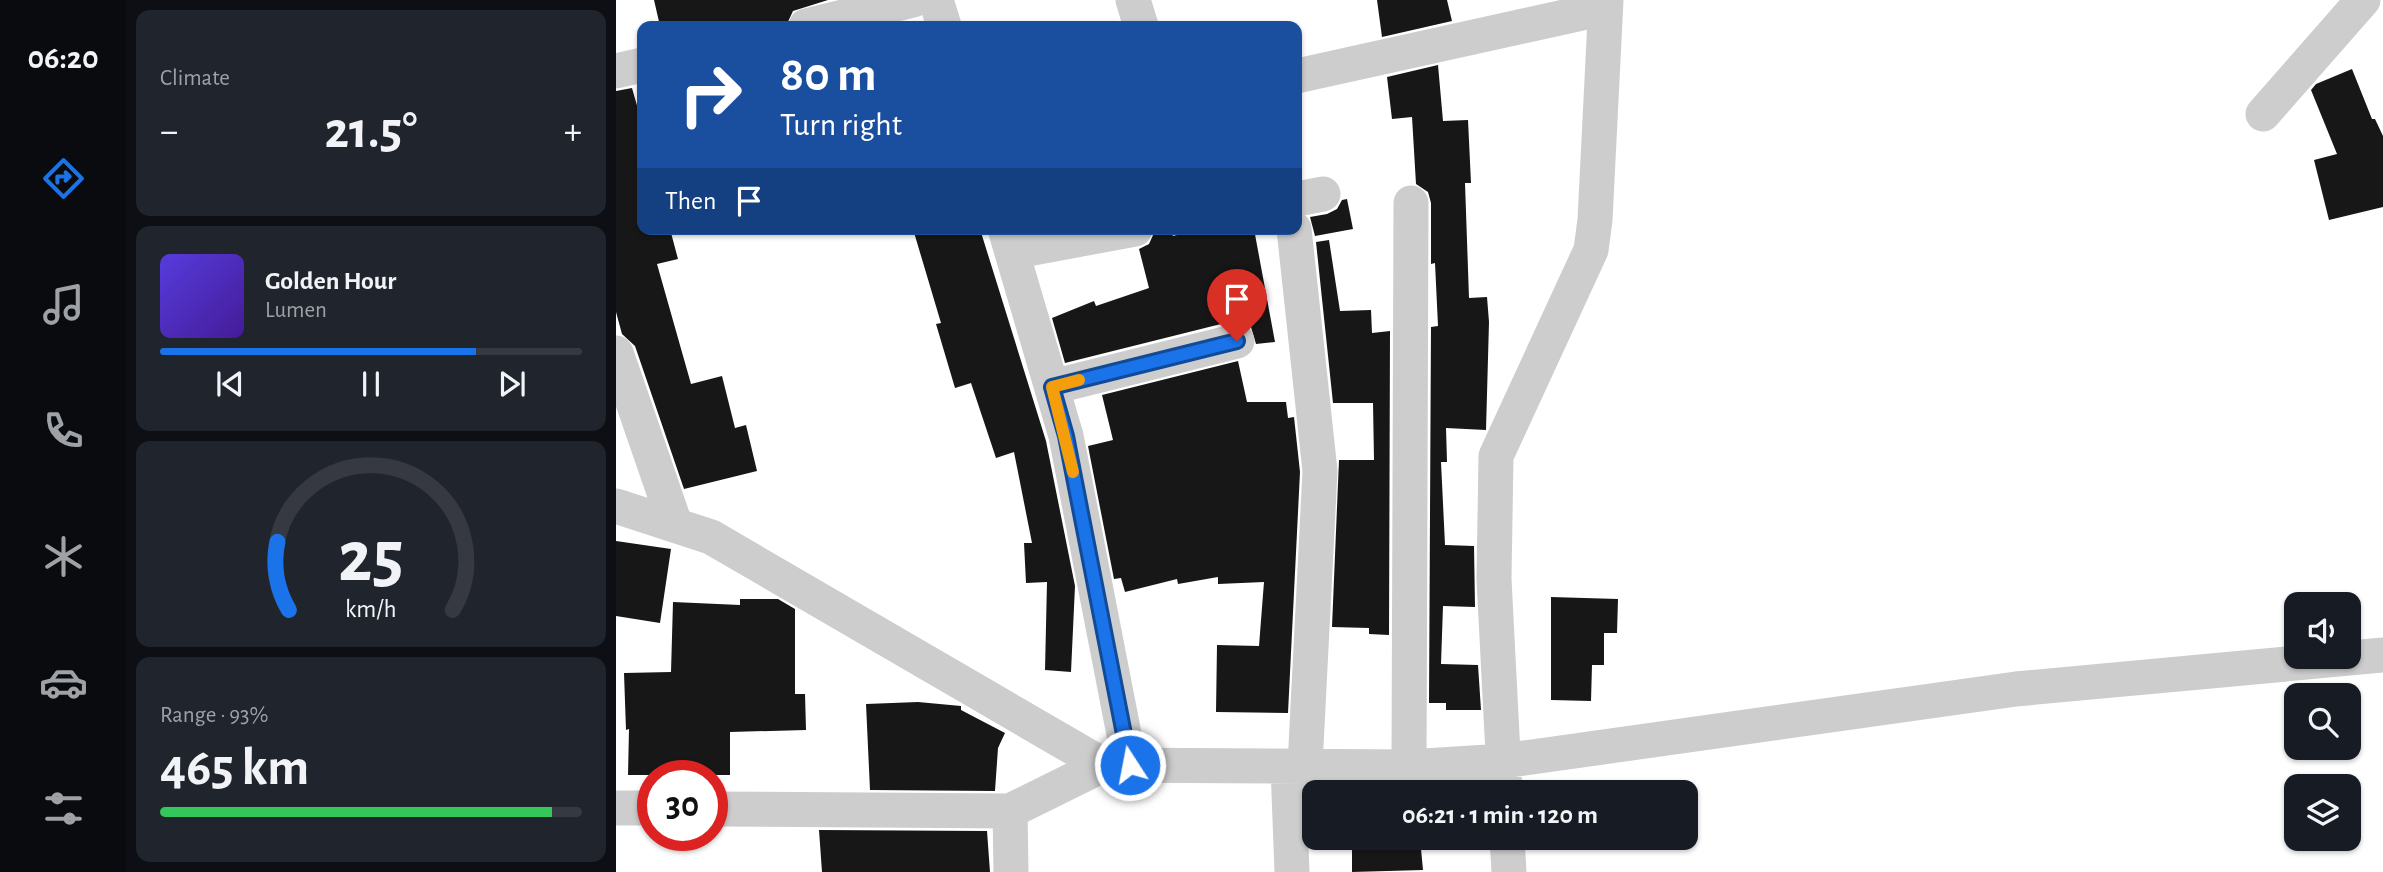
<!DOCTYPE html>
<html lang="en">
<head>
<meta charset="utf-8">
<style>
	:root { --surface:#171b24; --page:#20242c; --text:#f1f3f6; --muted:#9ea1a6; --line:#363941; --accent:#1a73e8 }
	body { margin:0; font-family:"Alegreya Sans",sans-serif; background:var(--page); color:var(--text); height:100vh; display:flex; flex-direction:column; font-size:26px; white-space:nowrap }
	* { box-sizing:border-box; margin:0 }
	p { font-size:23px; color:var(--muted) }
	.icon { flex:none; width:38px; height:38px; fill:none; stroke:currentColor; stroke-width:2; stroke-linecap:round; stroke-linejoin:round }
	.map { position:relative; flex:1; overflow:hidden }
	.side { display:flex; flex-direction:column; gap:10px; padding:10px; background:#0d0f14; width:490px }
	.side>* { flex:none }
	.hud { position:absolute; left:21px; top:21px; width:665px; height:214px; border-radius:14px; box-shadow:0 2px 5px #0004; background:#1a4fa0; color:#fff; overflow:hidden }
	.fabs { position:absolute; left:1668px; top:592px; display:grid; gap:14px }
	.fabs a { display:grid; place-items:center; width:77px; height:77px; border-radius:14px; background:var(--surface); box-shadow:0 2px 5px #0004; font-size:35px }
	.speed { position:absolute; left:21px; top:760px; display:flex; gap:14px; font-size:35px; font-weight:700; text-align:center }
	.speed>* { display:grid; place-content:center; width:91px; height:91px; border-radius:50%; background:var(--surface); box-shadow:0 2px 5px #0004; line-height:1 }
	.speed .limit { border:10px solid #d22; background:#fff; color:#111 }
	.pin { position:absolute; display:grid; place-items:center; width:60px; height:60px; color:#fff; margin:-72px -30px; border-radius:50% 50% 50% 0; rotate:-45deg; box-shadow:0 0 7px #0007 }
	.pin .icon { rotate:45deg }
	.me { position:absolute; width:77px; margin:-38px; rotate:349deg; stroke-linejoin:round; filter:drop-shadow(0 0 5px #0008) }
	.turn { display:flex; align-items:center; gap:24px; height:147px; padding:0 28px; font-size:32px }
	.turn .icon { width:91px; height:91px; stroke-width:2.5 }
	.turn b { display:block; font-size:49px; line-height:60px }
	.then { display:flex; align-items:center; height:66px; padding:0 28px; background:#0003; gap:14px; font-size:26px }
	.big { font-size:52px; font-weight:700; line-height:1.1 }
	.side .widget { flex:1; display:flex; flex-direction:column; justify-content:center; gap:10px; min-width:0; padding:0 24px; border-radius:14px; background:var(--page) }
	.side .dial { align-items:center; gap:0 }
	.dial svg { height:182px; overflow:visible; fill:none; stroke:var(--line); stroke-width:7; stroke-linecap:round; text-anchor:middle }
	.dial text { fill:var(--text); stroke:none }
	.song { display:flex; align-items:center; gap:21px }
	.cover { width:84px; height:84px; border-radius:10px; background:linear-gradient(135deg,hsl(250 70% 55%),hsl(260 70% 35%)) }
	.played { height:7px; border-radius:4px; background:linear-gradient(90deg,var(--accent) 75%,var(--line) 75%) }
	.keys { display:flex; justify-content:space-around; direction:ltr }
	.heat { display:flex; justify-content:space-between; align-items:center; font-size:38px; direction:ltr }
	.charge { height:10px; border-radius:5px; background:linear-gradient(90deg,#34c759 93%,var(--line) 0) }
	.trip { position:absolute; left:686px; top:780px; width:396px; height:70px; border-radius:14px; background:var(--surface); box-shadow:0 2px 5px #0004; font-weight:700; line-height:70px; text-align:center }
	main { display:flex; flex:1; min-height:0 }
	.tabs { display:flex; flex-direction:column; width:126px; justify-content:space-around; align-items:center; background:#090b0e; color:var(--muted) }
	.tabs .icon { width:49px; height:49px }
	.tabs .current { color:var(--accent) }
	.tabs b { font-size:32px; color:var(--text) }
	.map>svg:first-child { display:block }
</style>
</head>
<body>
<main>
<nav class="tabs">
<b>06:20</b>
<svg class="icon current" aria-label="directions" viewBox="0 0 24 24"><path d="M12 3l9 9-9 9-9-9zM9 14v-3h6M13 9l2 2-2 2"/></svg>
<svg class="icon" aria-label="music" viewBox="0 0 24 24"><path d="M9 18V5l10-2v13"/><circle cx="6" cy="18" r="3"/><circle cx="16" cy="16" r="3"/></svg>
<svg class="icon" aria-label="phone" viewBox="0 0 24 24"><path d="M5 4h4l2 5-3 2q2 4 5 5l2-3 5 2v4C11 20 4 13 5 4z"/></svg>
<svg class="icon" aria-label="climate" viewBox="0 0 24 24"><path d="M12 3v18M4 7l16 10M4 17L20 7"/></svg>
<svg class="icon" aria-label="car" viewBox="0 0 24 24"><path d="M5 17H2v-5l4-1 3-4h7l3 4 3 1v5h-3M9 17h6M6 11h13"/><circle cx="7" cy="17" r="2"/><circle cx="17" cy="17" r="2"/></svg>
<svg class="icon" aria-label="filters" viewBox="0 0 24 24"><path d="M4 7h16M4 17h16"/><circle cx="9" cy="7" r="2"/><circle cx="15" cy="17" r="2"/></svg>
</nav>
<section class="side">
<div class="widget"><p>Climate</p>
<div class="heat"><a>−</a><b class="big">21.5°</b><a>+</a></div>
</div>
<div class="widget">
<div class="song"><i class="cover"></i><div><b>Golden Hour</b><p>Lumen</p></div></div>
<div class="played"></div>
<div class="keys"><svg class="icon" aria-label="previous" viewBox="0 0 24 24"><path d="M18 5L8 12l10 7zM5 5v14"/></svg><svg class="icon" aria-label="pause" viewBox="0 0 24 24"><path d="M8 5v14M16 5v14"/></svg><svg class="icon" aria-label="next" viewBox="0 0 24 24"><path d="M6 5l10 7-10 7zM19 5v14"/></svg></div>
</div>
<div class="widget dial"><svg viewBox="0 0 100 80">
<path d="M14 69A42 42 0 1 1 86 69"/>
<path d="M14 69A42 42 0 0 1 9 39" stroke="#1a73e8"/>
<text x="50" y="56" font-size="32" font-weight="700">25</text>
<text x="50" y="72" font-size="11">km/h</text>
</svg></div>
<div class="widget"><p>Range · 93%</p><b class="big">465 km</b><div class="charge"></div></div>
</section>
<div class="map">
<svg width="1767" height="872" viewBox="0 0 1767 872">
	<rect width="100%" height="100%" fill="#fff"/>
	<path fill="#171717" d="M 38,0 L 212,0 L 177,11 L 170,26 L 44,26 Z
		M 761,0 L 831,0 L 836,21 L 766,37 Z
		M 822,65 L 827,121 L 852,120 L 855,183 L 849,183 L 853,298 L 871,297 L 873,322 L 870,430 L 830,428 L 831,462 L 825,462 L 829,545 L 858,546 L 859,607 L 827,606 L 825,664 L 862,665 L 865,710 L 830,710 L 830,703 L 813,703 L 815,327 L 822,326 L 819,263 L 815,264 L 815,203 L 812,192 L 800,184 L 796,117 L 776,119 L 771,77 Z
		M 1736,69 L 1756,119 L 1759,119 L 1767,136 L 1767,207 L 1713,220 L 1698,160 L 1721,154 L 1695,90 L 1700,84 Z
		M 16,88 L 26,123 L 26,229 L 54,229 L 62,259 L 41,264 L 75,384 L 106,376 L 119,428 L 130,425 L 141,471 L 68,489 L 19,346 L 6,334 L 0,312 L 0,91 Z
		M 731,199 L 737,229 L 699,236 L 694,217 L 711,214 L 721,209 L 726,200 Z
		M 297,229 L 364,229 L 430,441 L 459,586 L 455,672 L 429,670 L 431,582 L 410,583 L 408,543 L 416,543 L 398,452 L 380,458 L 355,383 L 339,388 L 320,324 L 325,323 Z
		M 554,229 L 557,236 L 585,229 L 638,229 L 659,342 L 640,344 L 635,327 L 617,321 L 449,363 L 436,318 L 478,301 L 480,306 L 533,288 L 523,249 L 533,244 L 538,233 Z
		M 713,240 L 724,311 L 755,310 L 756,333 L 774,331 L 773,635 L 753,634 L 753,628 L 716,627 L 723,460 L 758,460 L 757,403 L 717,403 L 700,242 Z
		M 622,361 L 631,402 L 670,402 L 672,418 L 678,417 L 684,472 L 672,713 L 600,712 L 601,645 L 643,646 L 648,582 L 602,584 L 602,577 L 562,584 L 561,579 L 509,592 L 505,578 L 498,579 L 472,446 L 497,440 L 486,395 Z
		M 0,541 L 55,549 L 44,623 L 0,616 Z
		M 935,597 L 1002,599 L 1001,633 L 988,633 L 988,665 L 976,665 L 975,701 L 935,700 Z
		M 124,599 L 162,599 L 179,609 L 179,694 L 189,694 L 190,730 L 114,732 L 114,775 L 12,775 L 13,729 L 10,730 L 8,673 L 55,672 L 57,602 L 124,605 Z
		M 302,702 L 345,706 L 345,710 L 389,733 L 382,748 L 379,791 L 254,790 L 250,704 Z
		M 203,830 L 371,831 L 374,872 L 206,872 Z
		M 736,838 L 804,838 L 807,870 L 736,872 Z"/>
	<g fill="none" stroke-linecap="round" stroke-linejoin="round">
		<path stroke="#cdcdcd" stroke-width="35" d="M 320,0 L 328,26
			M 517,0 L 525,26
			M 190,26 L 297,0
			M 0,71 L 26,65
			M 681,76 L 989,8
			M 1647,114 L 1747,0
			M 681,199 L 707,194
			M 389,229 L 450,436 L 514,765
			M 678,229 L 704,471 L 689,766
			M 396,252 L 519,229
			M 0,353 L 59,524
			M 436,387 L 621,341
			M 0,506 L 95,537 L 487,765 L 793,767 L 887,761 L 1400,689 L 1767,655
			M 672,767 L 676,872
			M 793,767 L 795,203
			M 889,793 L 878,579 L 880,456 L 975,250 L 979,220 L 990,0
			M 0,808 L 37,808
			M 96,809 L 394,811 L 395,872
			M 394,811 L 487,765
			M 891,838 L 893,872"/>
	</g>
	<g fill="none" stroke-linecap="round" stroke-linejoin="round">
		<defs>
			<path id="route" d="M 514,765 L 450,436 L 436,387 L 621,341"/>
		</defs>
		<use href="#route" stroke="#114b97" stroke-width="18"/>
		<use href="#route" stroke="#1a73e8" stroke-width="12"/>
		<path stroke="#f59e0b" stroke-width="12" d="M 457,472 L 436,387 L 463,380"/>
	</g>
</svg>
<div class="fabs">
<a><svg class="icon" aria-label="sound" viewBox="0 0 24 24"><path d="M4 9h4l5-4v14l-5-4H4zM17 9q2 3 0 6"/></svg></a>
<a><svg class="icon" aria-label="search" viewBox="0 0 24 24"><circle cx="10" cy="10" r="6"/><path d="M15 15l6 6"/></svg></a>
<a><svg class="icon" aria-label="layers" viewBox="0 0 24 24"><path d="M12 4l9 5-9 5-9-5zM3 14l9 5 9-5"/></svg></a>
</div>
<div class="speed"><div class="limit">30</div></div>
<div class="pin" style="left:621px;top:341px;background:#d93025"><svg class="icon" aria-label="arrive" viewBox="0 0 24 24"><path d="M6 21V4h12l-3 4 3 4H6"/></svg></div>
<svg class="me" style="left:514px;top:765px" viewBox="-20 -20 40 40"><circle r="17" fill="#1a73e8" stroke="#fff" stroke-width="3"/><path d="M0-11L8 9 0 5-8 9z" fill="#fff"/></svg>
<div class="trip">06:21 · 1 min · 120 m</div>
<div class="hud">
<div class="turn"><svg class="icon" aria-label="right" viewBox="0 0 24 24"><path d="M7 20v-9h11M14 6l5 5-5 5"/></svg><div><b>80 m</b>Turn right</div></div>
<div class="then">Then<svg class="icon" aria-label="arrive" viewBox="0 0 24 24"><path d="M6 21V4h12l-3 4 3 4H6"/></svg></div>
</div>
</div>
</main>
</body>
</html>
